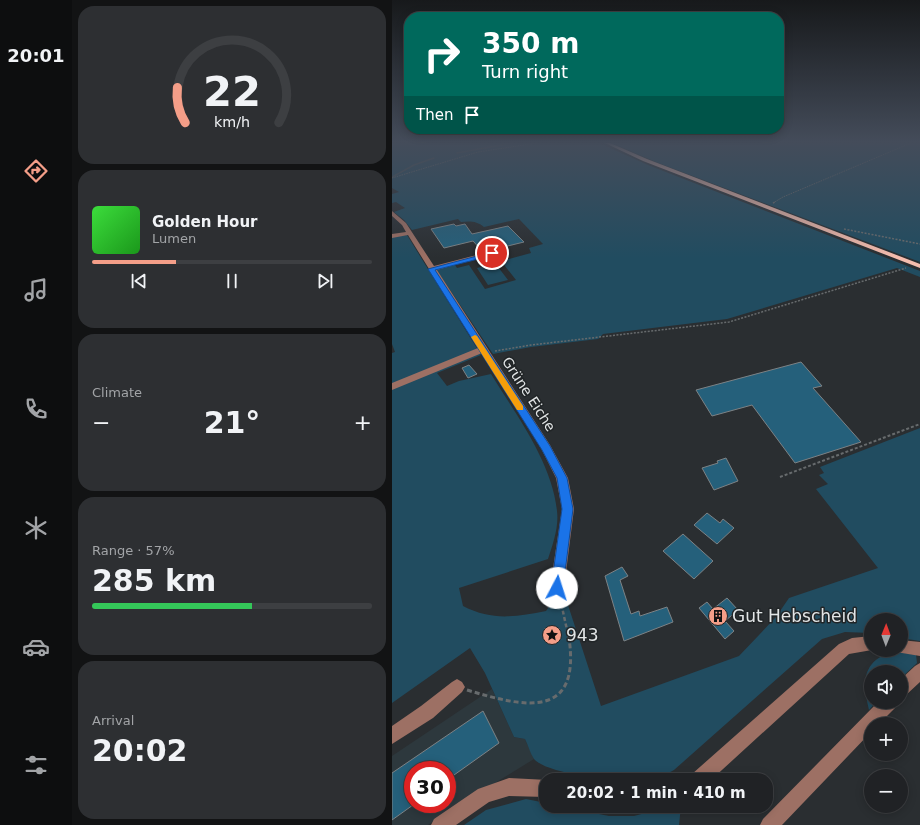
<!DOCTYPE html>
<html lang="en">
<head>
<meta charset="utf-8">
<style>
	:root { --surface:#202225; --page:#2d2f32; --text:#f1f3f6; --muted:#a2a4a7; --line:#3d3f42; --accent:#f49e88 }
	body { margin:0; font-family:"DejaVu Sans",sans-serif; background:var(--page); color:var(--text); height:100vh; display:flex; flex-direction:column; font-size:15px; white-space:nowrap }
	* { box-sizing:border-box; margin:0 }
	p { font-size:13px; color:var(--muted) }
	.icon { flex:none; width:22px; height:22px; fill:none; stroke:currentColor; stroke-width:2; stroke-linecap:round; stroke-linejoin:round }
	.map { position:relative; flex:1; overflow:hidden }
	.drawer { display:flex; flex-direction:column; gap:6px; padding:6px; background:#121314; width:320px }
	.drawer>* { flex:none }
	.hud { position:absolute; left:12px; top:12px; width:380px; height:122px; border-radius:16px; box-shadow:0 2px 10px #0003,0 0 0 1px var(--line); background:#00695c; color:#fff; overflow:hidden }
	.needle { width:26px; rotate:1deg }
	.buttons { position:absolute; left:472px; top:613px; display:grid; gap:8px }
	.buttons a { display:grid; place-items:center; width:44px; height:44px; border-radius:50%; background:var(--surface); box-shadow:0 2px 10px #0003,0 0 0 1px var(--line); font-size:20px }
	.speed { position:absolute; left:12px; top:761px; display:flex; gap:8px; font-size:20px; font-weight:700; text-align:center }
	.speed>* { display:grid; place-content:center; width:52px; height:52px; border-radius:50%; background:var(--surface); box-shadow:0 2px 10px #0003,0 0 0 1px var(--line); line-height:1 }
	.speed .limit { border:6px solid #d22; background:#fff; color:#111 }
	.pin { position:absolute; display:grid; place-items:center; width:34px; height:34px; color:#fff; margin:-17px; border:2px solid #fff; border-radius:50%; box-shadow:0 1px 4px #0007 }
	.me { position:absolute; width:44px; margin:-22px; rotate:5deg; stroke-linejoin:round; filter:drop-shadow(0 0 3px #0008) }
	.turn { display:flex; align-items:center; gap:14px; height:84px; padding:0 12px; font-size:18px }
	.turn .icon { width:52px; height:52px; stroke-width:2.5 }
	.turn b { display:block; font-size:28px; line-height:34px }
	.then { display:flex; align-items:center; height:38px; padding:0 12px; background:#0003; gap:8px; font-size:15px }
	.big { font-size:30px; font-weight:700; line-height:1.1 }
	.drawer .widget { flex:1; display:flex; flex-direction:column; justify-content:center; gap:6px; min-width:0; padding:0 14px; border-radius:16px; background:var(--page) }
	.drawer .dial { align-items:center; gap:0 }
	.dial svg { height:104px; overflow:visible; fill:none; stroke:var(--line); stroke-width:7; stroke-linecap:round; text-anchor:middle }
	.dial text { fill:var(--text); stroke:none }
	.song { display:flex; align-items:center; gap:12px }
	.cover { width:48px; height:48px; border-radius:6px; background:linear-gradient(135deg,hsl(120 70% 55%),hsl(120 70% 35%)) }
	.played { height:4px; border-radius:2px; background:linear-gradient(90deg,var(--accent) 30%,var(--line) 30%) }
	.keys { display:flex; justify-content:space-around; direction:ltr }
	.heat { display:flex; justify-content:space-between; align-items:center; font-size:22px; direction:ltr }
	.charge { height:6px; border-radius:3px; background:linear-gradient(90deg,#34c759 57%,var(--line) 0) }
	.trip { position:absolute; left:147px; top:773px; width:234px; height:40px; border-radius:16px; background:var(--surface); box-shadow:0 2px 10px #0003,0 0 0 1px var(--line); font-weight:700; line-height:40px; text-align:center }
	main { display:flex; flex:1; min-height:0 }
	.dock { display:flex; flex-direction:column; width:72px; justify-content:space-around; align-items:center; background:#0d0e0f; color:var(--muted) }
	.dock .icon { width:28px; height:28px }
	.dock .active { color:var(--accent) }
	.dock b { font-size:18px; color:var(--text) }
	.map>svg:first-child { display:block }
</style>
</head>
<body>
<main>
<nav class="dock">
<b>20:01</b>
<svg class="icon active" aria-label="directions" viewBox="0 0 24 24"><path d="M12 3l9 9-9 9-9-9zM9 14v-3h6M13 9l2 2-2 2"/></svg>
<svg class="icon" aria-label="music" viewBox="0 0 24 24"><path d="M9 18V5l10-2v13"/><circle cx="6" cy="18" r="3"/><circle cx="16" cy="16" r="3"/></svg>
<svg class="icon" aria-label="phone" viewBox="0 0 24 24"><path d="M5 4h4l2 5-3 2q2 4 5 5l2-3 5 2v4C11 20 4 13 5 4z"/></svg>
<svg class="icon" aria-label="climate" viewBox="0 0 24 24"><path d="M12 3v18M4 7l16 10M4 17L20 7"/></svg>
<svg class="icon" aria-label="car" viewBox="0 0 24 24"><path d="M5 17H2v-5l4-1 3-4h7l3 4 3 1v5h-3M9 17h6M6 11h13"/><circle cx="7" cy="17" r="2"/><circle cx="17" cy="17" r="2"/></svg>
<svg class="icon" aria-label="filters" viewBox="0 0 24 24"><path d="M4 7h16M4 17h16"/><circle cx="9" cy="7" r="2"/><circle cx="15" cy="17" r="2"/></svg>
</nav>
<section class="drawer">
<div class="widget dial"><svg viewBox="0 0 100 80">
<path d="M14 69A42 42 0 1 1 86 69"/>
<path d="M14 69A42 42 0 0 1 8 42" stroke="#f49e88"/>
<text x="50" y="56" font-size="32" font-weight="700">22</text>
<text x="50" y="72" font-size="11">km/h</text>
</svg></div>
<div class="widget">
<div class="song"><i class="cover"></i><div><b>Golden Hour</b><p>Lumen</p></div></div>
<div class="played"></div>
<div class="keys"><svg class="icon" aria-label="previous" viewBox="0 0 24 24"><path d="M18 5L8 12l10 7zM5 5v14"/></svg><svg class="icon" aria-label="pause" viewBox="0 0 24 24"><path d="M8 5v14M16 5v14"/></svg><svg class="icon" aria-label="next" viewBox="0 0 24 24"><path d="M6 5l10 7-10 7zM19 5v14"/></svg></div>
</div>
<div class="widget"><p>Climate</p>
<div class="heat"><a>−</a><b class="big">21°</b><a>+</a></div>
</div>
<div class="widget"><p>Range · 57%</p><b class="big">285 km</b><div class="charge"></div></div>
<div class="widget"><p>Arrival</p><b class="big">20:02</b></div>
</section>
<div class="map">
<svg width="528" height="825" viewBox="0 0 528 825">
	<rect width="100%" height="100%" fill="#2a2e31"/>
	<path fill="#2d383d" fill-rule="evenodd" d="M 100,689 L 122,737 L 133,739 L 142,759 L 90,791 L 71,800 L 36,825 L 0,825 L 0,756 ZM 21,770 L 55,770 L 55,804 L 21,804 Z"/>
	<path fill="#214c60" d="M 0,143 L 207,143 L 256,165 L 528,271 L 528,277 L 505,268 L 335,319 L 211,334 L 206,339 L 139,347 L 101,354 L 44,269 L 63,265 L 65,268 L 77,265 L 93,289 L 124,280 L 109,261 L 139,253 L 137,248 L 151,244 L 127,219 L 92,227 C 85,221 78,221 69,222 L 66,219 L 20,230 L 12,220 L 2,212 L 13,208 L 4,202 L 0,203 L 0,194 L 7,192 L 0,188 Z
		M 220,143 L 528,143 L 528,262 L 264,162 Z
		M 15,235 L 89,355 L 45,373 L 55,386 L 67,381 L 99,374 C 124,415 160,462 165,511 C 167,527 161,544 156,559 L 67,588 L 71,606 C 100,621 123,617 154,611 L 178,578 L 175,602 L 209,706 L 347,656 L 384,617 L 397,598 L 486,568 L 424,489 L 436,484 L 427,475 L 432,473 L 428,467 L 528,428 L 528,641 L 509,638 L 509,620 L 479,620 L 479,633 L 453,632 L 430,639 L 282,770 C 276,773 269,778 262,780 C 242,785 155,775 142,759 C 138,753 136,745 133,739 L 122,737 L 93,673 L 78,648 L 0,703 L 0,353 L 3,352 L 0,344 L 0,237 Z
		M 103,263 L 116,280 L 96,285 L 85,268 Z
		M 502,651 L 524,655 L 525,663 L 509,678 L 509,672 L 479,672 L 479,702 L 484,702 L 477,710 C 470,681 470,661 502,651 Z
		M 134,799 L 154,803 L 154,806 L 167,806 L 217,816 L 242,816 L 280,806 L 289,806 L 287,825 L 72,825 L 94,810 Z"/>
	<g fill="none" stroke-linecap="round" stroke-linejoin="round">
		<path stroke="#465359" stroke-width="1.5" d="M 65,153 L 120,143
			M 0,177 L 22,165 L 42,158"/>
	</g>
	<path fill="#25607b" stroke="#7d8285" d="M 62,224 L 64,226 L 73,224 L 80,234 L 116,226 L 132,242 L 91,252 L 81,241 L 52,248 L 39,229 Z
		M 409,362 L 430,386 L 421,388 L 469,442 L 403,463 L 360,405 L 320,416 L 304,390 Z
		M 77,365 L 85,374 L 76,378 L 70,368 Z
		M 334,458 L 346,481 L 322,490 L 310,468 L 326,463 L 325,461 Z
		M 315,513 L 328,523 L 331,519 L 342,528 L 325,544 L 302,525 Z
		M 291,534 L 321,561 L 302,579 L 271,551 Z
		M 230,567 L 236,576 L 228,580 L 239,614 L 247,611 L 248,616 L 275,607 L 281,622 L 232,641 L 213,576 Z
		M 335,598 L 346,610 L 333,621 L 342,631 L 333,639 L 307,608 L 315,602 L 321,609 Z
		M 91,711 L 107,743 L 55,780 L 55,770 L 21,770 L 21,805 L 0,820 L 0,773 Z"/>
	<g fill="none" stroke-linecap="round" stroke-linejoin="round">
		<path stroke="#676b6d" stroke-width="1" stroke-dasharray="1.5 1" stroke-linecap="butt" d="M 0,178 L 86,152 L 145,143
			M 381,203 L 391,197 L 519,143"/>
		<path stroke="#676b6d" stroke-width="1.5" stroke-dasharray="2 1.5" stroke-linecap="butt" d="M 381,203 L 383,202
			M 452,229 L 528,244
			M 103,351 L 139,345 L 337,322 L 514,268"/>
		<path stroke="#676b6d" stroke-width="2" stroke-dasharray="3 2" stroke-linecap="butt" d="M 388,477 L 528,424"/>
		<path stroke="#676b6d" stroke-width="2.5" stroke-dasharray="4 2.5" stroke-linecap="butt" d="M 168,598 L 177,639"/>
		<path stroke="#676b6d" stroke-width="3" stroke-dasharray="5 3" stroke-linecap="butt" d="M 75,690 C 131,707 189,721 177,638"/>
		<path fill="#9d7064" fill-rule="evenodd" d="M 0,211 L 14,223 L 42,266 L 100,251 L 103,253 L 45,270 L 158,445 L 176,478 L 182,509 L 172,588 L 170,593 L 165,594 L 160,593 L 158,588 L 170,509 L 164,478 L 150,450 L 90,353 L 0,390 L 0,383 L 86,348 L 16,235 L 0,238 L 0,234 L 14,232 L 10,225 L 0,216 Z
			M 479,636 L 480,650 L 457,654 L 319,780 L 297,780 L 300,774 L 447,644 L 460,638 Z
			M 509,640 L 528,642 L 528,656 L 504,652 L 503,650 L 509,650 Z
			M 528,663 L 528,682 L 514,695 L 509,698 L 509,679 L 523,666 Z
			M 65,679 L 70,682 L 73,687 L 70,692 L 41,718 L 0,744 L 0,726 L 29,706 L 60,682 Z
			M 486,702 L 505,702 L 503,708 L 487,724 L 479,724 L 479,732 L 390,825 L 368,825 L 371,819 Z
			M 117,778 L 156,780 L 154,780 L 154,797 L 117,796 L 97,802 L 64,825 L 39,825 L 42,819 L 86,789 Z"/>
		<path fill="#f5bdae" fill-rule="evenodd" d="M 213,143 L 218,143 L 255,159 L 528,264 L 528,268 L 251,161 Z"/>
	</g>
	<linearGradient id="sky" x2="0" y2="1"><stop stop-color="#17191b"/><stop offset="0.55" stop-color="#444c5a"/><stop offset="1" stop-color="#444c5a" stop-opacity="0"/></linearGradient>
	<rect width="528" height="258" fill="url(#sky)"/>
	<path fill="#1a73e8" stroke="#114b97" d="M 100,252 L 103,253 L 102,255 L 43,270 L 158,446 L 175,478 L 181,509 L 171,588 L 169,592 L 165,594 L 160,592 L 159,588 L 170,509 L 165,478 L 150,450 L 36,269 Z"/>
	<path fill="#f59e0b" d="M 83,335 L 85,336 L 131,406 L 131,410 L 125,410 L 79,337 Z"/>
	<defs>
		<symbol id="building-disc" viewBox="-11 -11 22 22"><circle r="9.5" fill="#f49e88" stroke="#212527"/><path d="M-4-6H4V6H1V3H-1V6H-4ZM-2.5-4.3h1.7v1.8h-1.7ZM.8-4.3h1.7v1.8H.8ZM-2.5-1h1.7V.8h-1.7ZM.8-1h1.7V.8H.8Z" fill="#111"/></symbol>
		<symbol id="sight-disc" viewBox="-11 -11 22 22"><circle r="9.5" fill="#f49e88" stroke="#212527"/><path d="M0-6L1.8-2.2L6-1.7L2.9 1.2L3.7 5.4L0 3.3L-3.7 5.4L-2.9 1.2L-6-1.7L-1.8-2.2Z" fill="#111"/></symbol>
	</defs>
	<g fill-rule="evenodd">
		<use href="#building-disc" x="315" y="605" width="22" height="22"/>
		<use href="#sight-disc" x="149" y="624" width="22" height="22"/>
	</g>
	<g text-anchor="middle" stroke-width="3" stroke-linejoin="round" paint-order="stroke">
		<g font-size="14" fill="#e2e5e6" stroke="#212527">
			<text transform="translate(137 394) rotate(57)" y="5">Grüne Eiche</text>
		</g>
		<g font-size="17" fill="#e2e5e6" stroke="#212527" text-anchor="start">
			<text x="340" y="622">Gut Hebscheid</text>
			<text x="174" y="641">943</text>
		</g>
	</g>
</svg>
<div class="buttons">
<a><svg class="needle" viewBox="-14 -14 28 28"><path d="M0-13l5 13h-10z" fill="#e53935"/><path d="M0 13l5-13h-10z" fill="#a2a4a7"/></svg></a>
<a><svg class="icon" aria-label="sound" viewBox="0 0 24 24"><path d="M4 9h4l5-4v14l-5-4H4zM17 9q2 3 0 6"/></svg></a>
<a>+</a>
<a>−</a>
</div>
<div class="speed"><div class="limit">30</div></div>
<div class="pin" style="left:100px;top:253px;background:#d93025"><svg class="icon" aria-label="arrive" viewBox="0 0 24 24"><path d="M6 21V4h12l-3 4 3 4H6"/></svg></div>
<svg class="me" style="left:165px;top:588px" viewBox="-20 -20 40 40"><circle r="19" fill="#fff"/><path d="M0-13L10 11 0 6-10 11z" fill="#1a73e8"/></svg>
<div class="trip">20:02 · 1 min · 410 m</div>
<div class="hud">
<div class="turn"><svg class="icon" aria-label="right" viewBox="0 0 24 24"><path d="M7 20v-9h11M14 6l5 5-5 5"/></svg><div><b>350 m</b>Turn right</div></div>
<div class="then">Then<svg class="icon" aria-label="arrive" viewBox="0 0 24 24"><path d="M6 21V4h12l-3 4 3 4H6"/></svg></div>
</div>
</div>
</main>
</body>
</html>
